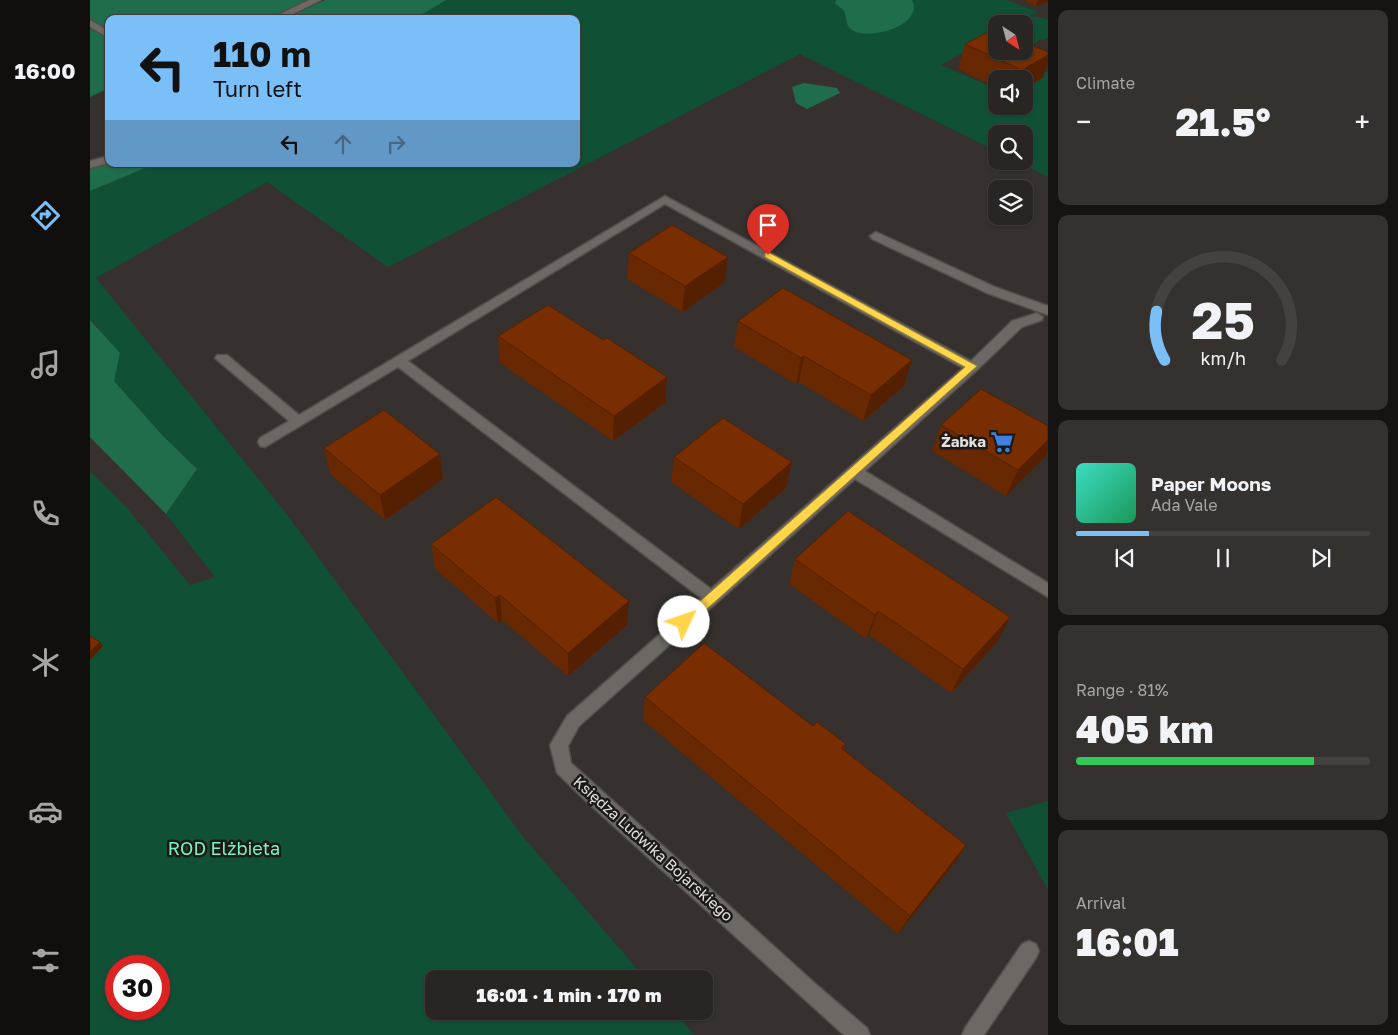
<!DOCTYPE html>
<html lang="en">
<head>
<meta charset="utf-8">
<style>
	:root { --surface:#282522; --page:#34312f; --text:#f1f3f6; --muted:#a5a5a5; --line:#444240; --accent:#7abff8 }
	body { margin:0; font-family:"Golos Text",sans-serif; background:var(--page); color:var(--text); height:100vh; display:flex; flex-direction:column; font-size:19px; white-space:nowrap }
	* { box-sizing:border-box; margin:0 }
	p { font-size:16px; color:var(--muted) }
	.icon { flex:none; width:28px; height:28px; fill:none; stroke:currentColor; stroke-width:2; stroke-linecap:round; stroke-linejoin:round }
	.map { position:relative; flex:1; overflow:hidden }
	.panel { display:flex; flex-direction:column; gap:10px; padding:10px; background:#161413; width:350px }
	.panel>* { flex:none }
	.guide { position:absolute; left:15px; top:15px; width:475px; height:152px; border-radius:10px; box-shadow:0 1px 4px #0004,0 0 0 1px var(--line); background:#7abff8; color:#111; overflow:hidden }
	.needle { width:32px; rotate:144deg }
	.fabs { position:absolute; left:898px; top:15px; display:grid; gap:10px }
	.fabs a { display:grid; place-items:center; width:45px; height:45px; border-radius:10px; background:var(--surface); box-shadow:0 1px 4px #0004,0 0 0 1px var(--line); font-size:25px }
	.speed { position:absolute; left:15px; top:955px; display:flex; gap:10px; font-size:25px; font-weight:700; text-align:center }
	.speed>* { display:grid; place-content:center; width:65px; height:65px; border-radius:50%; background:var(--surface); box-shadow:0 1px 4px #0004,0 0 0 1px var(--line); line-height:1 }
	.speed .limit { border:8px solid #d22; background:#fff; color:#111 }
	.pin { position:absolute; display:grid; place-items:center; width:42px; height:42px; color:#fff; margin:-51px -21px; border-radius:50% 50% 50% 0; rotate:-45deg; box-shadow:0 0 5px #0007 }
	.pin .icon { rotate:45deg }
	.me { position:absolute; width:55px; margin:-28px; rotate:48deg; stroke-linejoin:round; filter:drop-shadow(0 0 4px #0008) }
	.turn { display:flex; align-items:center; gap:18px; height:105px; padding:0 25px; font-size:22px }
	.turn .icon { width:65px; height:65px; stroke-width:2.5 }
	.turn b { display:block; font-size:35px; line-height:42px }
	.lanes { display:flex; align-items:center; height:48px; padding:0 25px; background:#0003; justify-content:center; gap:25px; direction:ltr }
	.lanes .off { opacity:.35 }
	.big { font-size:38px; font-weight:800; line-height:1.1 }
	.panel .tile { flex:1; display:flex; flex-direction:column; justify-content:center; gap:8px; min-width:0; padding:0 18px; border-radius:10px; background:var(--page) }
	.panel .dial { align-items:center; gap:0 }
	.dial svg { height:130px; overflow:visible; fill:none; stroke:var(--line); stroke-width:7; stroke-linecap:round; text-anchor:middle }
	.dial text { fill:var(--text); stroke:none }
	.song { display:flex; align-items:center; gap:15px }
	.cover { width:60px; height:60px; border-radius:8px; background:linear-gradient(135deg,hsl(170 70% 55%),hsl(150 70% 35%)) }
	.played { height:5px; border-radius:2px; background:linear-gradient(90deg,var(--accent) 25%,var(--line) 25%) }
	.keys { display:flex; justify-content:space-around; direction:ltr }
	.heat { display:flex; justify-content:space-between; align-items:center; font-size:28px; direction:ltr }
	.charge { height:8px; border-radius:4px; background:linear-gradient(90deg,#34c759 81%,var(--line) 0) }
	.trip { position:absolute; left:335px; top:970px; width:288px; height:50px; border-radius:10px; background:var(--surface); box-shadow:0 1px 4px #0004,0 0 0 1px var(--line); font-weight:800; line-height:50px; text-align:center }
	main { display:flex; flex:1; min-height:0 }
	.dock { display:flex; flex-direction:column; width:90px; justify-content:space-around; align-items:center; background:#100f0e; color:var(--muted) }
	.dock .icon { width:35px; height:35px }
	.dock .selected { color:var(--accent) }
	.dock b { font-size:22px; color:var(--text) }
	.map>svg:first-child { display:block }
</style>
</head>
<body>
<main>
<nav class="dock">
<b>16:00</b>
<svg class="icon selected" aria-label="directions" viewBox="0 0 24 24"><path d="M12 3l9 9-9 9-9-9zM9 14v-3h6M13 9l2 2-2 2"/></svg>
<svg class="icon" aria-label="music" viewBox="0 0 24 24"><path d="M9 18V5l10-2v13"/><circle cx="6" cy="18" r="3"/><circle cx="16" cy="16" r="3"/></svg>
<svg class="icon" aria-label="phone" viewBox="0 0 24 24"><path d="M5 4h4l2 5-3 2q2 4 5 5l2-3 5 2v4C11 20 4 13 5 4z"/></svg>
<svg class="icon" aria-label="climate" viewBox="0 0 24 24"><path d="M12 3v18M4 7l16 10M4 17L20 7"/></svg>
<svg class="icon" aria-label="car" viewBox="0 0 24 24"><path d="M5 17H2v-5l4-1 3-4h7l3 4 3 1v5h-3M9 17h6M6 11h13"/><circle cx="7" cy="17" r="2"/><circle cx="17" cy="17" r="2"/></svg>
<svg class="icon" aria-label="filters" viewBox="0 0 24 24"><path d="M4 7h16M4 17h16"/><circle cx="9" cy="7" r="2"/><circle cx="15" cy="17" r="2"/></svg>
</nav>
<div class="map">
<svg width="958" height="1035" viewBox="0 0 958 1035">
	<rect width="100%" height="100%" fill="#36312e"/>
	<path fill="#105136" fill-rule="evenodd" d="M 338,0 L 917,0 L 948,12 L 940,16 L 958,19 L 958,37 L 953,40 L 949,39 L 946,43 L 934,40 L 934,24 L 906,24 L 906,40 L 888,44 L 851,65 L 906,89 L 906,106 L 934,106 L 934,89 L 956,76 L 952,73 L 958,71 L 958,177 L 927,161 L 934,161 L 934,134 L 906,134 L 906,151 L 710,54 L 298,267 L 177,182 L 6,278 L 198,516 L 434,838 L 556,979 L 344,979 L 344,1011 L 584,1011 L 604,1035 L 0,1035 L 0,471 L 37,508 L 100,585 L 125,577 L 76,514 L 107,469 L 73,436 L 24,381 L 7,326 L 0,320 L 0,191 L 65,164 L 486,164 L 486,19 L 306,19 ZM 26,966 L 69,966 L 69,1009 L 26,1009 Z
		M 958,801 L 958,890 L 916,813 Z"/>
	<path fill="#206d4c" d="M 0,0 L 218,0 L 177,19 L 19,19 L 19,88 L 0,97 Z
		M 235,0 L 356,0 L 324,19 L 195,19 Z
		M 746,0 L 822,0 C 834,25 782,40 764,31 C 754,26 758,19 754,11 C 752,8 748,6 745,3 Z
		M 714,83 L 747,88 L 750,93 L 717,109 L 706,103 L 702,87 Z
		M 19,162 L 19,164 L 65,164 L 0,191 L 0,168 Z
		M 0,320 L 30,353 L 24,381 L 73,436 L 107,469 L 76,514 L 0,437 Z"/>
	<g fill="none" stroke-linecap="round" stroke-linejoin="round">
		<defs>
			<path id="service" d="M 786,232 L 905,287 L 958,306 L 958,315 L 897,293 L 782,239 L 780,236 Z"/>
			<path id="minor" d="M 219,0 L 231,0 L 193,19 L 180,19 Z
				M 0,20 L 19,31 L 19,38 L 0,27 Z
				M 19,156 L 19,163 L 0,168 L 0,161 Z
				M 575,196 L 881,361 L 922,321 L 947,313 L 953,317 L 952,320 L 932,327 L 887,370 L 775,471 L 958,583 L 958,597 L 765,479 L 489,726 L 478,746 L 481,763 L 729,987 L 777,1028 L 780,1035 L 754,1035 L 497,802 L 467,773 L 460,745 L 477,716 L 611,598 L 308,367 L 175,447 L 170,446 L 168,442 L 170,438 L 199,421 L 125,358 L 127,355 L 137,355 L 209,415 ZM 575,204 L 873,368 L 621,589 L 318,361 Z
				M 939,941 L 946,944 L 949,951 L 946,958 L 894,1035 L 872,1035 L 875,1028 L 932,944 Z"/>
		</defs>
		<use href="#service" stroke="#514d4a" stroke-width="3"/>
		<use href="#minor" stroke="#514d4a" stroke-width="3"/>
		<use href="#service" fill="#6d6864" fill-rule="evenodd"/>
		<use href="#minor" fill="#6d6864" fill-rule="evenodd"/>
	</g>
	<path fill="#682801" d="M 934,0 L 958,0 L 958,2 L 946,6 Z
		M 875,44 L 952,78 L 906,79 L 906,87 L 868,69 Z
		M 539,253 L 638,257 L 634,283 L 592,312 L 537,279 Z
		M 648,321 L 814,386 L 773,421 L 709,382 L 706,384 L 644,347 Z
		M 408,336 L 575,403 L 523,441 L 410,363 Z
		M 851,425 L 955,457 L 916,496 L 842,451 Z
		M 234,448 L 353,479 L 295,520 L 240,474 Z
		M 584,457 L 696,488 L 649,529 L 581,482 Z
		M 341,544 L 537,625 L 478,676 L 412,620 L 408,623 L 345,569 Z
		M 705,559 L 908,641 L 861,693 L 779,635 L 776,639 L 699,584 Z
		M 555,697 L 756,744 L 753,750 L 876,845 L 863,865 L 808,934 L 553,720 Z"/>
	<path fill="#552001" d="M 948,0 L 958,0 L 958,2 L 946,6 Z
		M 958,55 L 958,62 L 952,78 L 934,89 L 934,79 L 929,79 L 932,70 Z
		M 638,257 L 634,283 L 592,312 L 595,286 Z
		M 714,356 L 709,382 L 706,384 L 711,358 Z
		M 822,360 L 814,386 L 773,421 L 781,395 Z
		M 577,377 L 575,403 L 523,441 L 524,416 Z
		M 958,440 L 958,450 L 955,457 L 916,496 L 928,470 Z
		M 350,454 L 353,479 L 295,520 L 290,495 Z
		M 702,462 L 696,488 L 649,529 L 653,504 Z
		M 410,595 L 412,620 L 408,623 L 405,598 Z
		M 539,601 L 537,625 L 478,676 L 478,653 Z
		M 788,611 L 779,635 L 776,639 L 785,615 Z
		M 920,617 L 908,641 L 861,693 L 873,669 Z
		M 10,642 L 13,646 L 0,660 L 0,652 Z
		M 876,845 L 863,865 L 808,934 L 820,916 Z"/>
	<path fill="#792e01" stroke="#552001" d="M 904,29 L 906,30 L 906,51 L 934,51 L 934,42 L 958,52 L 958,55 L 932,70 L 875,44 Z
		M 582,225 L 638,257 L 595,286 L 539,253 Z
		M 693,288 L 822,360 L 781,395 L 714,356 L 711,358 L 648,321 Z
		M 458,305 L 513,340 L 517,338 L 577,377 L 524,416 L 408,336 Z
		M 891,389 L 958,426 L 958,440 L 928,470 L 851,425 Z
		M 294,410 L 350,454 L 290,495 L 234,448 Z
		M 633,418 L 702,462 L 653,504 L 584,457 Z
		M 406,497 L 539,601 L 478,653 L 410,595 L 405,598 L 341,544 Z
		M 758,511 L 920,617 L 873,669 L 788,611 L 785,615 L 705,559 Z
		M 0,636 L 10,642 L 0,652 Z
		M 614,643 L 723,726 L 727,722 L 756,744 L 751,748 L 876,845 L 820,916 L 555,697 Z"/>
	<path fill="#ffd54a" stroke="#a68a30" d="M 678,252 L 887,366 L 598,626 L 590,626 L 588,622 L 590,619 L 875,367 L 675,257 L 675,253 Z"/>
	<defs>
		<symbol id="supermarket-bare" viewBox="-9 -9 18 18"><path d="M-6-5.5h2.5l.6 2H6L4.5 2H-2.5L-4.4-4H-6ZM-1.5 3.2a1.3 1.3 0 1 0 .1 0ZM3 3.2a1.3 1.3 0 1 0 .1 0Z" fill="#3f7fe0" stroke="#1c1a18" stroke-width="2.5" paint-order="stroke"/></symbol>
	</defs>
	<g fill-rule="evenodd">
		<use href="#supermarket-bare" x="896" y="426" width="32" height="32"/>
	</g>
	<g text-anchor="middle" stroke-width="5" stroke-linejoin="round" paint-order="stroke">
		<g font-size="15" font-weight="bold" fill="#e4e1de" stroke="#1c1a18" text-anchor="end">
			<text x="896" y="447">Żabka</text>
		</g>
		<g font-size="15" fill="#e4e1de" stroke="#1c1a18">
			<text transform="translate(563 849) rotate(42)" y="5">Księdza Ludwika Bojarskiego</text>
		</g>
		<g font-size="18" fill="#74f7ba" stroke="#1c1a18">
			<text x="134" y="855">ROD Elżbieta</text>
		</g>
	</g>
</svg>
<div class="fabs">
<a><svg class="needle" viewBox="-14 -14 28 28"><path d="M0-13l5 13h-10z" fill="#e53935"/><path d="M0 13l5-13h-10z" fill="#a5a5a5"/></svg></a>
<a><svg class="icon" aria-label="sound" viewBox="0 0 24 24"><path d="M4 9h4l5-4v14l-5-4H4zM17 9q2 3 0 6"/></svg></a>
<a><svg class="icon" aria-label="search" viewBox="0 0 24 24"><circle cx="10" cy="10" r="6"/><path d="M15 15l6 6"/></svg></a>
<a><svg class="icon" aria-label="layers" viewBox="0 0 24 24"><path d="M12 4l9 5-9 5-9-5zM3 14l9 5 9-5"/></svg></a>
</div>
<div class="speed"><div class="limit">30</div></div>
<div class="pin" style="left:678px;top:255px;background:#d93025"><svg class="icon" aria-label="arrive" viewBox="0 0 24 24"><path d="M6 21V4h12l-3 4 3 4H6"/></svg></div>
<svg class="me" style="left:594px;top:622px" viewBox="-20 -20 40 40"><circle r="19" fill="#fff"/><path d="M0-13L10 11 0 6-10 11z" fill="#ffd54a"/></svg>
<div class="trip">16:01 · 1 min · 170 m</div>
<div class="guide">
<div class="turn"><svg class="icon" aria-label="left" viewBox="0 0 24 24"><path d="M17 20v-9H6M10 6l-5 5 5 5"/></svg><div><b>110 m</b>Turn left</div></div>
<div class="lanes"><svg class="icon" aria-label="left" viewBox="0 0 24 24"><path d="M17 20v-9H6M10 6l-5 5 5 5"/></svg><svg class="icon off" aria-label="ahead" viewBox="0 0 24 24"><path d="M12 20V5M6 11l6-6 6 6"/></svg><svg class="icon off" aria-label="right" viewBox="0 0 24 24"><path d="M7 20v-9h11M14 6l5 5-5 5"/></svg></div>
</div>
</div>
<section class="panel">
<div class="tile"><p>Climate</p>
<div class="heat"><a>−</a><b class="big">21.5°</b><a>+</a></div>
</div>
<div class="tile dial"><svg viewBox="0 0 100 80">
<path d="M14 69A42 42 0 1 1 86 69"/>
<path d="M14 69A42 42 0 0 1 9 39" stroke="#7abff8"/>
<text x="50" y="56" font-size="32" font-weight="700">25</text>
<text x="50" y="72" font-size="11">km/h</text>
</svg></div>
<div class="tile">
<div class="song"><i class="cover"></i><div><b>Paper Moons</b><p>Ada Vale</p></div></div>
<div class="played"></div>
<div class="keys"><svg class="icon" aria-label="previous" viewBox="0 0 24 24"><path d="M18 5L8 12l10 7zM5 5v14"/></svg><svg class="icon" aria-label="pause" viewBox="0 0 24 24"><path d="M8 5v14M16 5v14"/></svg><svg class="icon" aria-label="next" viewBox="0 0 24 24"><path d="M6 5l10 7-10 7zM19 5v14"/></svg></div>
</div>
<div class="tile"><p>Range · 81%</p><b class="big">405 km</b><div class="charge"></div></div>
<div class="tile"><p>Arrival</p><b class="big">16:01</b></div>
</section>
</main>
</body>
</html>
